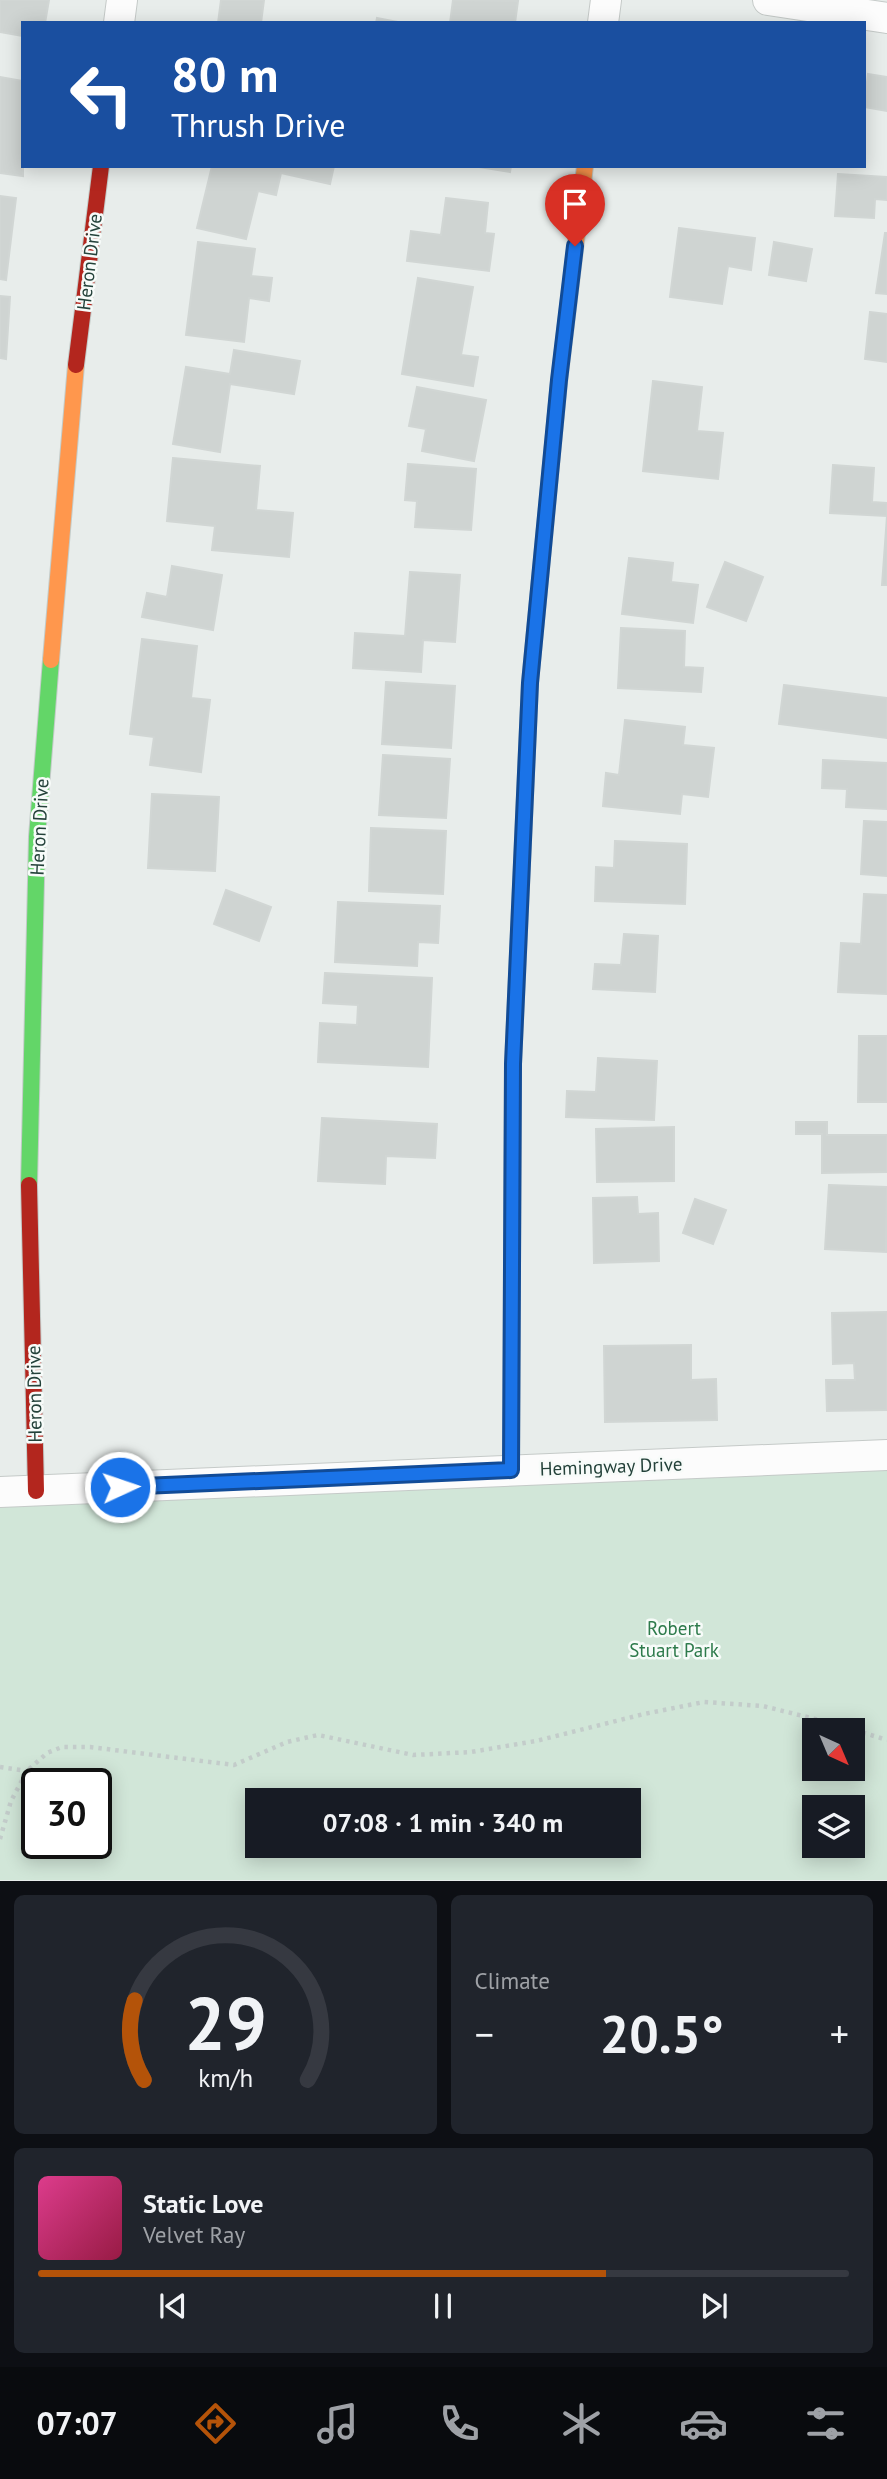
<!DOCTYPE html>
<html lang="en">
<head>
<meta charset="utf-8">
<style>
	:root { --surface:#171b24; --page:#20242c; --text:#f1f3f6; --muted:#9ea1a6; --line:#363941; --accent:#b45309 }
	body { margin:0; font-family:"PT Sans",sans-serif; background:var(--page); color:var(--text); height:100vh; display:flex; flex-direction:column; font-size:26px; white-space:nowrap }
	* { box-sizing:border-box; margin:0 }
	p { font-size:23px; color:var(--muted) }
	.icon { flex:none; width:38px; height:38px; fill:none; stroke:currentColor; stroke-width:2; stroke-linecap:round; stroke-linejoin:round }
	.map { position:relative; height:1881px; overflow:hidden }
	.drawer { display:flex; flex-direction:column; gap:14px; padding:14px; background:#0d0f14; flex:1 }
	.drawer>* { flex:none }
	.banner { position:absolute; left:21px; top:21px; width:845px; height:147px; border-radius:0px; box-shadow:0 4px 18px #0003; background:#1a4fa0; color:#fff; overflow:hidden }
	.needle { width:46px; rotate:136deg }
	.controls { position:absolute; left:802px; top:1718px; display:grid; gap:14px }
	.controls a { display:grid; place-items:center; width:63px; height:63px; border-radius:0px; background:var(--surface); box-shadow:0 4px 18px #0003; font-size:35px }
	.speed { position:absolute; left:21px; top:1768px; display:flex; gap:14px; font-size:35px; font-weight:700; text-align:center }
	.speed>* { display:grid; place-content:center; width:91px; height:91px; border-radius:50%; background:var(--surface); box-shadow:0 4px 18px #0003; line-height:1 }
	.speed .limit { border:4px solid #111; border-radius:10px; background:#fff; color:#111 }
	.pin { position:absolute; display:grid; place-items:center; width:60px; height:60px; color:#fff; margin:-72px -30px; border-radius:50% 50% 50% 0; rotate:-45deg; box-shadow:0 0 7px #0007 }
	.pin .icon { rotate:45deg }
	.me { position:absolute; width:77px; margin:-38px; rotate:87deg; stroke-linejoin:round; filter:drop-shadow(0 0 5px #0008) }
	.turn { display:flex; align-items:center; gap:24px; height:147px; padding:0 35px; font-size:32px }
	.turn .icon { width:91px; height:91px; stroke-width:2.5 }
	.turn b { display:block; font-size:49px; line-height:60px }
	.big { font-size:52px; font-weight:800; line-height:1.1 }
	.drawer .widget { flex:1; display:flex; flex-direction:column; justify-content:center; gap:10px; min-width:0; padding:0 24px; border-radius:10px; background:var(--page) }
	.drawer .dial { align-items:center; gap:0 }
	.dial svg { height:182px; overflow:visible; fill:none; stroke:var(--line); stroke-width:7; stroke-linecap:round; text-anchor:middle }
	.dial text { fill:var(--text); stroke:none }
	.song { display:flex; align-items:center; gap:21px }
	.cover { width:84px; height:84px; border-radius:10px; background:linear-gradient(135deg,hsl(330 70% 55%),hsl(340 70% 35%)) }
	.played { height:7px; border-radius:4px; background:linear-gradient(90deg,var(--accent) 70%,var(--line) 70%) }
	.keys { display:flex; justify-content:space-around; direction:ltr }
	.heat { display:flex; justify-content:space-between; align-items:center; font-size:38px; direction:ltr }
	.drawer .tiles { flex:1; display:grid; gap:14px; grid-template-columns:1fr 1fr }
	.widget:last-child { grid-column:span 2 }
	.trip { position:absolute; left:245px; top:1788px; width:396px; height:70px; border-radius:0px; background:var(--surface); box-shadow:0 4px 18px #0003; font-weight:800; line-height:70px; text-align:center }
	.dock { display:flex; height:112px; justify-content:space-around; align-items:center; background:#090b0e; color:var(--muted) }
	.dock .icon { width:49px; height:49px }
	.dock .on { color:var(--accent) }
	.dock b { font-size:32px; color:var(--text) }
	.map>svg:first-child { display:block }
</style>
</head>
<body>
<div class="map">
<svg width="887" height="1881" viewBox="0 0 887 1881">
	<rect width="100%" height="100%" fill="#e8edeb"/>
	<path fill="#d1e6d8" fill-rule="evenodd" d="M 887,1462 L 887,1880 L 0,1880 L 0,1499 ZM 814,1731 L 852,1731 L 852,1769 L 814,1769 ZM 37,1783 L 96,1783 L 96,1843 L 37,1843 ZM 257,1801 L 628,1801 L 628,1846 L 257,1846 ZM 814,1808 L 852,1808 L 852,1846 L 814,1846 Z"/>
	<path fill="#cfd4d2" stroke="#d1d6d4" stroke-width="2" d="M 0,0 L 49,0 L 45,23 L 23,23 L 23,36 L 0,32 Z
		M 221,0 L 264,0 L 261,23 L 218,23 Z
		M 453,0 L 518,1 L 515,23 L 450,23 Z
		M 377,18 L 403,23 L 376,23 Z
		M 868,74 L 887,77 L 887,111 L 864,107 Z
		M 0,77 L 23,81 L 23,176 L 0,173 Z
		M 212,166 L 334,166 L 330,184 L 281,173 L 276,195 L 258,191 L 246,239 L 197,228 Z
		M 473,166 L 511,166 L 510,172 Z
		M 838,174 L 887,177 L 887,200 L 875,199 L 874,218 L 835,216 Z
		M 0,196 L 16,198 L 6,280 L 0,279 Z
		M 446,198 L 488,203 L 485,233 L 494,234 L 489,271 L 407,261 L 411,231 L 441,235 Z
		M 679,228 L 755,238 L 751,270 L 728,266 L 722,304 L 670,297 Z
		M 885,233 L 887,233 L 887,294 L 876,293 Z
		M 198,242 L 255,249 L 251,276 L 272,278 L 269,301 L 249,298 L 244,342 L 186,335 Z
		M 774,242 L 812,249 L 806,281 L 769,275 Z
		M 418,278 L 473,287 L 461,355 L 478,357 L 473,386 L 402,374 Z
		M 0,296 L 10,297 L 6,359 L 0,358 Z
		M 870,312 L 887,314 L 887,362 L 865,359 Z
		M 234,350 L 300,361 L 294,394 L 230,384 L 220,452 L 173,444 L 186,367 L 230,374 Z
		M 653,381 L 702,387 L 697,431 L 723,433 L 718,479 L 643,471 Z
		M 417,387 L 486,400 L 474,461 L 422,451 L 426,429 L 409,426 Z
		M 173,458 L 260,466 L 256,510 L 293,513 L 289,557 L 212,550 L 215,526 L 167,521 Z
		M 408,464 L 476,469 L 471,530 L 415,527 L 417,501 L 405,500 Z
		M 833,465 L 874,468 L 872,502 L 887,503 L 887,585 L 882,585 L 887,516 L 830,513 Z
		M 629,558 L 673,563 L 671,582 L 698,585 L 693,623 L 622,614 Z
		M 725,562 L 763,577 L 746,621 L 707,607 Z
		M 172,566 L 222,575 L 213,630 L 142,617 L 147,593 L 167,597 Z
		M 410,572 L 460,575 L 455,642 L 423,640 L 421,672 L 353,668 L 355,633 L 405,636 Z
		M 621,628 L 685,631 L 684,667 L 703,668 L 701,692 L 618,688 Z
		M 142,639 L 197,646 L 191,698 L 210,700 L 201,772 L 150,765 L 154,737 L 130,734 Z
		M 386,682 L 455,686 L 451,748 L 382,744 Z
		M 784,685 L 887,698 L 887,738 L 779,724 Z
		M 625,720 L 685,727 L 683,745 L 714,748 L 708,797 L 682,794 L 680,814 L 603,806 L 606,773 L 619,775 Z
		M 383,755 L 450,759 L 446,818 L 379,815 Z
		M 823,760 L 887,763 L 887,809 L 846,807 L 847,789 L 822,788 Z
		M 152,794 L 219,797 L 215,871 L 148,868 Z
		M 864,821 L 887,822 L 887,876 L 861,874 Z
		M 371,828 L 446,831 L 443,894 L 369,891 Z
		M 615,841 L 687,844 L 685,904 L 595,901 L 596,867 L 614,868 Z
		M 226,890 L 271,907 L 259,941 L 214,924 Z
		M 864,894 L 887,895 L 887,994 L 838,992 L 841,943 L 861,944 Z
		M 338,902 L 440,906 L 438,943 L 418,942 L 417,966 L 335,962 Z
		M 624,934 L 658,936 L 655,992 L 593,989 L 595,964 L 621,965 Z
		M 325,973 L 432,978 L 428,1067 L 318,1062 L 320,1023 L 357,1025 L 358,1005 L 323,1003 Z
		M 859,1036 L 887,1036 L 887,1102 L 858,1102 Z
		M 598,1058 L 657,1061 L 654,1120 L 566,1117 L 567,1091 L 596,1092 Z
		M 322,1118 L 437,1124 L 435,1158 L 386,1156 L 385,1184 L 318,1181 Z
		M 796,1122 L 827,1122 L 827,1135 L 887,1135 L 887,1172 L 822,1173 L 822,1134 L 796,1134 Z
		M 674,1127 L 674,1181 L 597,1182 L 596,1129 Z
		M 829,1185 L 887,1187 L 886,1252 L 825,1249 Z
		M 637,1197 L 638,1214 L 658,1213 L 659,1261 L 594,1263 L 593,1198 Z
		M 695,1199 L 726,1210 L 713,1244 L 683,1233 Z
		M 887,1312 L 887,1410 L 827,1411 L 826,1380 L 855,1380 L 854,1363 L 833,1364 L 832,1313 Z
		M 691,1345 L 691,1380 L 716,1379 L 717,1420 L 605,1422 L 604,1346 Z"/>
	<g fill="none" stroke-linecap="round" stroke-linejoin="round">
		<defs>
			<path id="street" d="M 768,0 L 887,18
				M 119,23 L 122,0
				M 603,23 L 606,0
				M 0,1492 L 887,1455"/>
			<path id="fast" d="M 517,977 L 530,683 L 559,382
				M 29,1185 L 37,837 L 51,660"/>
			<path id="slow" d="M 559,382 L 585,166
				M 51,660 L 76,365"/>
			<path id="jam" d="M 76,365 L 101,166
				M 29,1185 L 36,1491
				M 511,1470 L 513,1064 L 517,977"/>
		</defs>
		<use href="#street" stroke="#c5cac8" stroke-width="32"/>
		<use href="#fast" stroke="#c3cbc8" stroke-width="18"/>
		<use href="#slow" stroke="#c3cbc8" stroke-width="18"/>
		<use href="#jam" stroke="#c3cbc8" stroke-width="18"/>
		<path stroke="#c3ccca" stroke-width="4.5" stroke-dasharray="3.5 5" stroke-linecap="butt" d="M 0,1767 L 27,1771
			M 0,1839 L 11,1801 L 27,1771 L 47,1753 L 62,1747 L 90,1747 L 234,1765 L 287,1742 L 318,1735 L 413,1755 L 471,1752 L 536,1741 L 644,1714 L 704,1702 L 763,1706 L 835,1724 L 887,1740"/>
		<use href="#street" stroke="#fcfcfc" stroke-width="30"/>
		<use href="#fast" stroke="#63d668" stroke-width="16"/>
		<use href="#slow" stroke="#ff974d" stroke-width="16"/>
		<use href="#jam" stroke="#b3261e" stroke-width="16"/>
	</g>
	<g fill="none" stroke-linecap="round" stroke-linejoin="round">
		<defs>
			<path id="route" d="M 120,1487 L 511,1470 L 513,1064 L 530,683 L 559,380 L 575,246"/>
		</defs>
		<use href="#route" stroke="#114b97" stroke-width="18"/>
		<use href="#route" stroke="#1a73e8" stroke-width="12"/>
	</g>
	<g text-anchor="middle" stroke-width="5" stroke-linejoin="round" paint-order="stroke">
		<g font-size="19" fill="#24423a" stroke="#f7fbf9">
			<text transform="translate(89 262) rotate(-83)" y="7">Heron Drive</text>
			<text transform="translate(39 827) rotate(-87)" y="7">Heron Drive</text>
			<text transform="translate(34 1394) rotate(-91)" y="7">Heron Drive</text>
			<text transform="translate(611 1466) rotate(-2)" y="7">Hemingway Drive</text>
		</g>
		<g font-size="19" fill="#2d7a4b" stroke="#f7fbf9">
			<text x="674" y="1635">Robert<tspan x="674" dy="22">Stuart Park</tspan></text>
		</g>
	</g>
</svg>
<div class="controls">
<a><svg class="needle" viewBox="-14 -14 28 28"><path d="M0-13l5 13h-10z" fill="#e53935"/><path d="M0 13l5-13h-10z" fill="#9ea1a6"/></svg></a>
<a><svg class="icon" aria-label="layers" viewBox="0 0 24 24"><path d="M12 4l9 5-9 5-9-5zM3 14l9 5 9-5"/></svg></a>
</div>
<div class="speed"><div class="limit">30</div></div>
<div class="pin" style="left:575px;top:246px;background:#d93025"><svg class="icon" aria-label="arrive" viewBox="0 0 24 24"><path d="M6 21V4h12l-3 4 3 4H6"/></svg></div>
<svg class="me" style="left:120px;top:1487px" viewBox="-20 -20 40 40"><circle r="17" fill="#1a73e8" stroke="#fff" stroke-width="3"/><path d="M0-11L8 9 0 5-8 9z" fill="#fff"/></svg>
<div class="trip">07:08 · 1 min · 340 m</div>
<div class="banner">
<div class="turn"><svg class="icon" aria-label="left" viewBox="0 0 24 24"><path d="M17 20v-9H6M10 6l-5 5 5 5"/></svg><div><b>80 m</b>Thrush Drive</div></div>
</div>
</div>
<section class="drawer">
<div class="tiles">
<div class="widget dial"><svg viewBox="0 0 100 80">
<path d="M14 69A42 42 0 1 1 86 69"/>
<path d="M14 69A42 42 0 0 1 10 34" stroke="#b45309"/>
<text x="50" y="56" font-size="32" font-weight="700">29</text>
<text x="50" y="72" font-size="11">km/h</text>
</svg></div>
<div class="widget"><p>Climate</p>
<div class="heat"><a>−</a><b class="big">20.5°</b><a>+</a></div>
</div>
<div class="widget">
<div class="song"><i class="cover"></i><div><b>Static Love</b><p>Velvet Ray</p></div></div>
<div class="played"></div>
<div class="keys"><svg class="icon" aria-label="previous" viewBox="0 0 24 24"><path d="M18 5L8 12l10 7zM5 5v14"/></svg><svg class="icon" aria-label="pause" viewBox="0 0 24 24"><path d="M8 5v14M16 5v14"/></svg><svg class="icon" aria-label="next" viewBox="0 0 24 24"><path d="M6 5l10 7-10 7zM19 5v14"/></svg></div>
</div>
</div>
</section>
<nav class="dock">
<b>07:07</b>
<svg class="icon on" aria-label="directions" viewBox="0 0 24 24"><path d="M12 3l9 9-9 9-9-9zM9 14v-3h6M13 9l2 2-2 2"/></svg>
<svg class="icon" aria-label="music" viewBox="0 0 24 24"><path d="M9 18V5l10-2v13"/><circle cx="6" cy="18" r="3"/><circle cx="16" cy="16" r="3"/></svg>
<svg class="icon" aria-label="phone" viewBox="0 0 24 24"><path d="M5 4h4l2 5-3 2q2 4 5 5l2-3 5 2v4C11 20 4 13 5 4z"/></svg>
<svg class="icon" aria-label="climate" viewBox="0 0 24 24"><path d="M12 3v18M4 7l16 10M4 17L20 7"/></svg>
<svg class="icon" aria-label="car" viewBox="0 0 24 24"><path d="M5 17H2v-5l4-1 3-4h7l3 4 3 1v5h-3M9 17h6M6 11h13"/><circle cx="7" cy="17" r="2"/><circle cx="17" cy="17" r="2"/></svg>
<svg class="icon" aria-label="filters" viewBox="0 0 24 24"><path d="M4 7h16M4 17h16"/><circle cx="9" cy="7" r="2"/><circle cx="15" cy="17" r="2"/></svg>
</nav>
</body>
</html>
